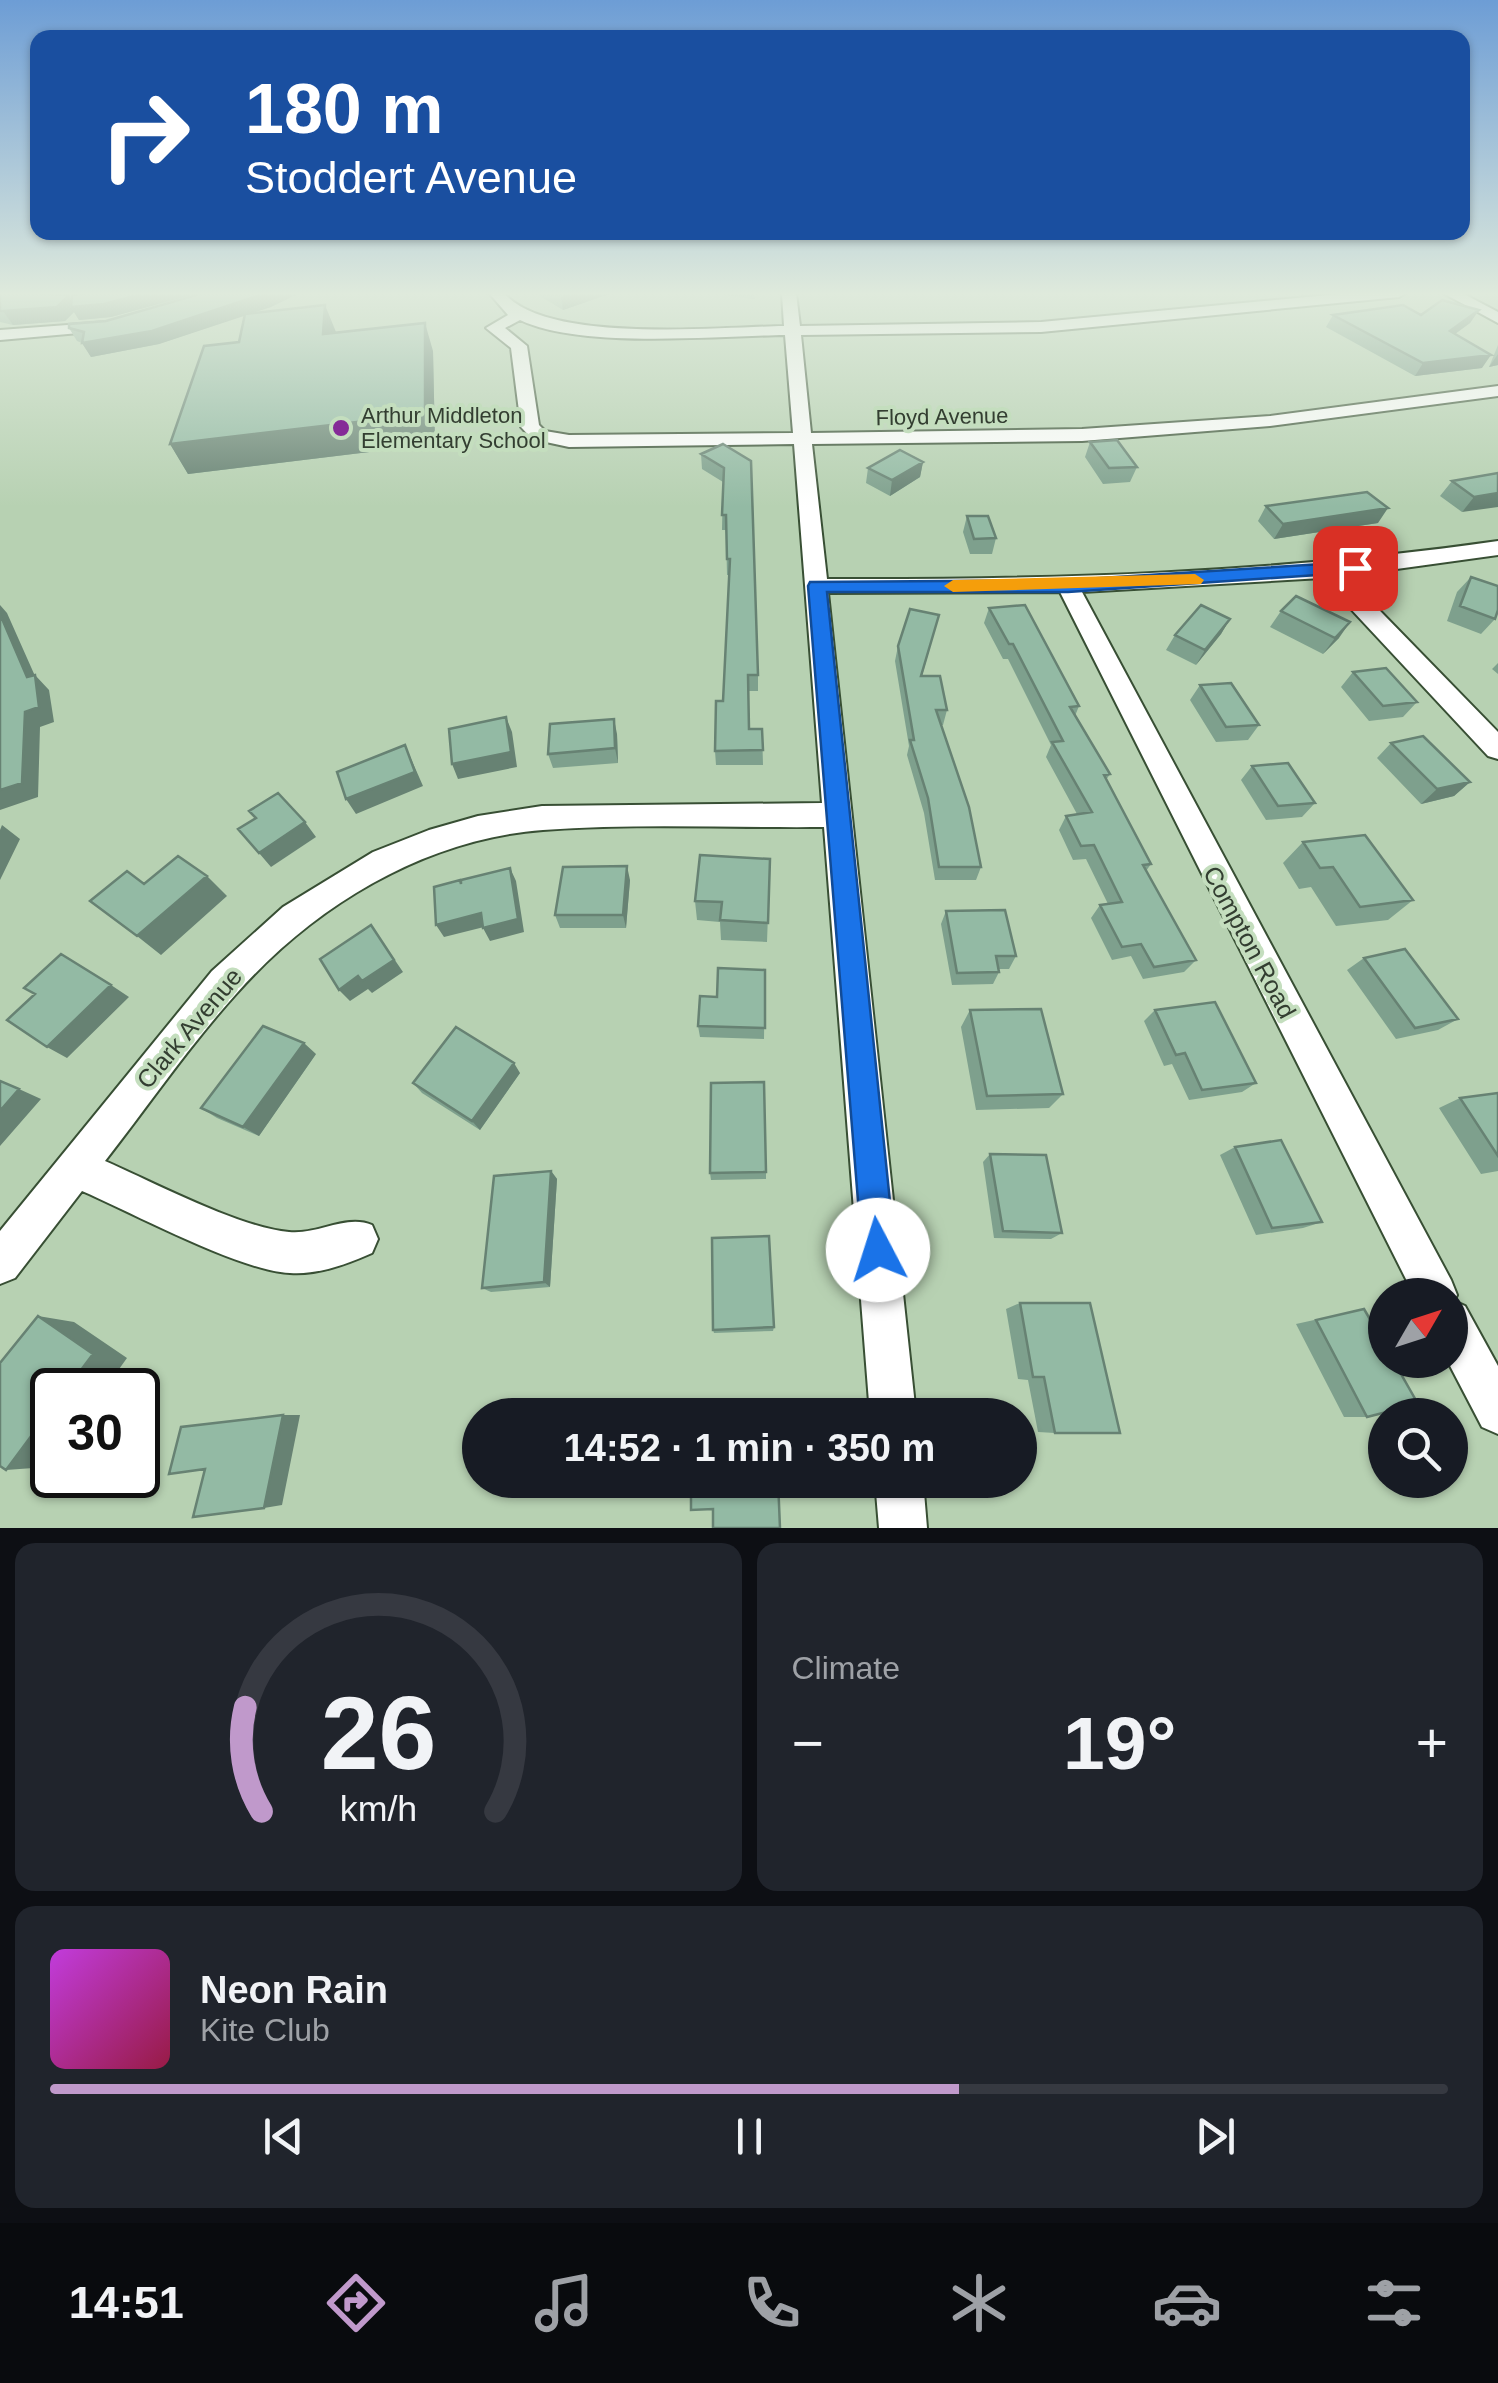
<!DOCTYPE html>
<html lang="en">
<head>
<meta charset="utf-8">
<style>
	:root { --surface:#171b24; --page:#20242c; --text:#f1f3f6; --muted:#9ea1a6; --line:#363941; --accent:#c099cb }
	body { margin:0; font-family:Helvetica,sans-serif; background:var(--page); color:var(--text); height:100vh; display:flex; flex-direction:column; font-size:38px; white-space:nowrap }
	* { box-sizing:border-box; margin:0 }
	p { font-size:32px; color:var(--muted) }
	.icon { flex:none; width:55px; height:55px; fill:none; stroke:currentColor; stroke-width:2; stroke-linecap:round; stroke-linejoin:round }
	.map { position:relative; height:1528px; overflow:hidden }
	.panel { display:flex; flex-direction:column; gap:15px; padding:15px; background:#0d0f14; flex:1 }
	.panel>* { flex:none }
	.guide { position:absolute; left:30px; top:30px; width:1440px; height:210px; border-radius:20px; box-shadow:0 2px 8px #0004; background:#1a4fa0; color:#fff; overflow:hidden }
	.needle { width:65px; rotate:51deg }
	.controls { position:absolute; left:1368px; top:1278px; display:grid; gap:20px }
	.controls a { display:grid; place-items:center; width:100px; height:100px; border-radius:50%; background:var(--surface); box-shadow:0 2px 8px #0004; font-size:50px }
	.speed { position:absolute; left:30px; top:1368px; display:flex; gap:20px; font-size:50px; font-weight:700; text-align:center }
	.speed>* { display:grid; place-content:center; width:130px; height:130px; border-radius:50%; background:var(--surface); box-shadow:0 2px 8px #0004; line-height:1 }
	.speed .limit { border:5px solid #111; border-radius:15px; background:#fff; color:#111 }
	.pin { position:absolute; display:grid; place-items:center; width:85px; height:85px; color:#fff; margin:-42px; border-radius:20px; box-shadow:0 5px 15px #0006 }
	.me { position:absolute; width:110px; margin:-55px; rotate:355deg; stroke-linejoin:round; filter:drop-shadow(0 0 8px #0008) }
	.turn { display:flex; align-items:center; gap:35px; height:210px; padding:0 50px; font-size:45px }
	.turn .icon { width:130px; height:130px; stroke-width:2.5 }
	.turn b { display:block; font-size:70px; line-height:85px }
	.big { font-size:75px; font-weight:700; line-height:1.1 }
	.panel .widget { flex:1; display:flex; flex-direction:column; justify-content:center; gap:15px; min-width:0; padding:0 35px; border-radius:20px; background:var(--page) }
	.panel .dial { align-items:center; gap:0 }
	.dial svg { height:260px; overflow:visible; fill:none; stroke:var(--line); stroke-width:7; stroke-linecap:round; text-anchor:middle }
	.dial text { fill:var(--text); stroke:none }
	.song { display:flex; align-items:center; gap:30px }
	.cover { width:120px; height:120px; border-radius:15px; background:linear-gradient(135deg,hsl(290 70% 55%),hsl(340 70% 35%)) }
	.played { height:10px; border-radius:5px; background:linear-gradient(90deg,var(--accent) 65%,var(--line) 65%) }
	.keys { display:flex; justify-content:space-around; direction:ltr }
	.heat { display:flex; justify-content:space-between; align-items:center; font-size:55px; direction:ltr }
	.panel .tiles { flex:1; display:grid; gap:15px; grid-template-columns:1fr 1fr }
	.widget:last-child { grid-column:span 2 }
	.trip { position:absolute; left:462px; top:1398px; width:575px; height:100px; border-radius:50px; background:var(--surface); box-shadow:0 2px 8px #0004; font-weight:700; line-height:100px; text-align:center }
	.dock { display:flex; height:160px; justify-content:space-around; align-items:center; background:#090b0e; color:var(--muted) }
	.dock .icon { width:70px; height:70px }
	.dock .current { color:var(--accent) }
	.dock b { font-size:45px; color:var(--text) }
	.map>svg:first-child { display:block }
</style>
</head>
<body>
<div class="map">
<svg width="1498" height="1528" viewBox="0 0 1498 1528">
	<rect width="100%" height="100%" fill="#b7d1b2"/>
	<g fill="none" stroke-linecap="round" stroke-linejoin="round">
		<defs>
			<path id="street" d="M 489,293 L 504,293 C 547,344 719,327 784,326 L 782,293 L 796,293 L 800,326 L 1041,322 L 1349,293 L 1406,293 L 1399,297 L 1041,332 L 801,335 L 811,433 L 1082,429 L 1270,416 L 1498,386 L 1498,396 L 1270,426 L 1082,441 L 812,444 L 827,579 C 1052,580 1274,573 1498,541 L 1498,555 L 1346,576 L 1498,732 L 1498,759 L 1488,756 L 1322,578 L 1082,592 L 1451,1280 L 1457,1295 L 1454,1301 L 1465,1306 L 1498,1366 L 1498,1434 L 1482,1427 L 1447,1360 L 1450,1295 L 1414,1295 L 1060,592 L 828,593 L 916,1415 L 870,1415 L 824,827 C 731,828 636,823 543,830 C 424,839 314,906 236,994 C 189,1046 148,1106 105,1161 C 153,1182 240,1228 289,1232 C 318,1235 346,1214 372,1225 L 378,1239 L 372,1253 C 347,1264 318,1275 290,1273 C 240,1271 133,1213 82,1191 L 15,1278 L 0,1284 L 0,1231 L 212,971 L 283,907 L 373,852 L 429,830 L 478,816 L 542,806 L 822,803 L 794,444 L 569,447 L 532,439 L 521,427 L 511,348 L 486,328 L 508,315 ZM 520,320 C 580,349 716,336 785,335 L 793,433 L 569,435 L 545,431 L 539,425 L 527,346 L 505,328 Z
				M 1443,293 L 1462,293 L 1498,312 L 1498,323 Z
				M 108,322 L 113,324 L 113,330 L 0,340 L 0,330 Z
				M 875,1480 L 923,1480 L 927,1528 L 879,1528 Z"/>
		</defs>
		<use href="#street" stroke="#384f34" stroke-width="4"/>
		<use href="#street" fill="#fff" fill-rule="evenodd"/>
	</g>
	<path fill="#7ea08d" d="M 0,293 L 71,300 L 89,293 L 199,293 L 111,317 L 79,320 L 74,312 L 65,321 L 13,325 L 0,322 Z
		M 535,293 L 612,293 L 563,310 Z
		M 728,293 L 755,293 L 755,299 L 728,296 Z
		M 271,307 L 252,313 L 336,333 L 433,351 L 435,444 L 188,474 L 170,444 L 239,342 L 245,315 L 159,344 L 91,357 L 82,343 L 77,341 L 69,328 L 106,321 Z
		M 1479,310 L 1470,323 L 1455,334 L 1482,368 L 1415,376 L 1326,327 L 1333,315 L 1421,315 Z
		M 1498,345 L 1498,365 L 1489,367 Z
		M 1090,442 L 1137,467 L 1130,482 L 1103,484 L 1085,457 Z
		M 723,444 L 758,675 L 758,691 L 749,691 L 749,729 L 762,729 L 763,765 L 716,765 L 715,751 L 723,701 L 729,575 L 727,575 L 726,530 L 722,530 L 723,482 L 702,469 L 701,454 Z
		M 923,462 L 920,477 L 890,496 L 866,483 L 868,468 Z
		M 1498,473 L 1462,512 L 1440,496 L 1452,481 Z
		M 1266,506 L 1378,523 L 1274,539 L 1258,521 Z
		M 967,516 L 996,538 L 992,554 L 970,554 L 963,532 Z
		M 1471,577 L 1495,619 L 1481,634 L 1447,621 L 1457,592 Z
		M 989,608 L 1079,706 L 1075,716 L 1110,774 L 1106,780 L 1151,864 L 1146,871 L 1196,960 L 1184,972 L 1143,979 L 1131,956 L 1112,960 L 1091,918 L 1100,905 L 1108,904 L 1086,859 L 1073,860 L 1059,830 L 1066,816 L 1077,814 L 1046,757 L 1051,745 L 1008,659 L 1003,659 L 984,623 Z
		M 1281,611 L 1339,638 L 1323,654 L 1270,627 Z
		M 939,615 L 922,676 L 947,710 L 943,725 L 941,725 L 981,867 L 976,880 L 935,880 L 924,813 L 907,755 L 909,746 L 895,661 L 898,646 Z
		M 1230,619 L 1221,634 L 1196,665 L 1166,650 L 1175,635 Z
		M 1498,663 L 1498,674 L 1492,669 Z
		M 1353,672 L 1417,702 L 1403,717 L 1369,721 L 1341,687 Z
		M 1200,685 L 1259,725 L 1248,740 L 1216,742 L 1190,700 Z
		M 617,734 L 618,763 L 553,768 L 548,754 Z
		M 1391,743 L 1470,782 L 1454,796 L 1421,804 L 1377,758 Z
		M 1252,766 L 1315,803 L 1302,817 L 1266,820 L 1241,780 Z
		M 1303,842 L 1413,900 L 1388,920 L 1336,926 L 1311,887 L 1299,889 L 1283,863 Z
		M 770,859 L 767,942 L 721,940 L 720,922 L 697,920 L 695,901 Z
		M 630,880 L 626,928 L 560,928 L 555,915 Z
		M 946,911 L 1016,956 L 1009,969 L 999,969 L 999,972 L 993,984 L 952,985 L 941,924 Z
		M 1364,958 L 1458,1019 L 1438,1030 L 1396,1039 L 1347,970 Z
		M 765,970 L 764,1039 L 700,1037 L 698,1026 L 717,997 Z
		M 970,1010 L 1063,1094 L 1049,1108 L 976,1110 L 961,1027 Z
		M 1155,1010 L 1256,1083 L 1242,1092 L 1189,1100 L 1172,1064 L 1164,1066 L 1144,1021 Z
		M 316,1054 L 259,1136 L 217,1118 L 201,1108 Z
		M 520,1073 L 480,1130 L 422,1093 L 413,1083 Z
		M 1498,1093 L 1498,1171 L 1481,1174 L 1439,1108 L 1460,1098 Z
		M 1235,1147 L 1322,1222 L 1303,1228 L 1256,1235 L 1220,1155 Z
		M 990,1154 L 1062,1233 L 1051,1239 L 994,1238 L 983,1162 Z
		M 551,1171 L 557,1179 L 550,1287 L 491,1292 L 482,1288 Z
		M 766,1172 L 766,1179 L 711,1180 L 710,1173 Z
		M 1020,1303 L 1090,1303 L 1055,1433 L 1038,1432 L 1028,1380 L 1018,1379 L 1006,1309 Z
		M 1364,1309 L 1367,1417 L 1344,1417 L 1296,1324 Z
		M 774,1327 L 773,1331 L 714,1333 L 713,1330 Z"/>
	<path fill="#678273" d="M 145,293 L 199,293 L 111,317 L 79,320 L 74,312 L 65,321 L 13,325 L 3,311 L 69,295 L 75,307 Z
		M 266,293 L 300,293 L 271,307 L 159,344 L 91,357 L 82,343 Z
		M 571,293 L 612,293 L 563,310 L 561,297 Z
		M 325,305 L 336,332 L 323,334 Z
		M 1479,310 L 1470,323 L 1441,344 L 1450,331 Z
		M 425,323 L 433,351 L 435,444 L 188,474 L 170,444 Z
		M 1498,354 L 1498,365 L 1489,367 Z
		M 1491,355 L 1482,368 L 1415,376 L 1423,363 Z
		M 923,462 L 920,477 L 890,496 L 892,480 Z
		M 1498,493 L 1498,507 L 1462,512 L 1474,497 Z
		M 1388,508 L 1378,523 L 1274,539 L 1283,524 Z
		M 0,605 L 7,613 L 35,676 L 35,675 L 49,690 L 54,722 L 40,727 L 38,797 L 0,810 L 0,790 L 27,677 L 0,614 Z
		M 1230,619 L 1221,634 L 1196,665 L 1205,650 Z
		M 1350,622 L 1339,638 L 1323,654 L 1335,638 Z
		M 506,717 L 512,732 L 517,767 L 458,779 L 452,764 Z
		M 614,719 L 617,734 L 618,763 L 615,748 Z
		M 405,745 L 423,786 L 356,814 L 346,799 Z
		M 1470,782 L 1454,796 L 1421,804 L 1437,789 Z
		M 305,822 L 316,837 L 271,867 L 259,853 Z
		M 2,825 L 20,839 L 0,880 L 0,830 Z
		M 627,866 L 630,880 L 626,928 L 623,915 Z
		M 510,868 L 516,881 L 524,932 L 490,941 L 483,928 Z
		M 207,876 L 227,896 L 161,955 L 137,936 Z
		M 481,913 L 488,926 L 444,937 L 436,925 Z
		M 371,925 L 403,972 L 372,993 L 368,989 L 350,1001 L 339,990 Z
		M 111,985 L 129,997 L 67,1058 L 47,1047 Z
		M 304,1043 L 316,1054 L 259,1136 L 243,1127 Z
		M 514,1063 L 520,1073 L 480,1130 L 472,1121 Z
		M 19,1089 L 41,1099 L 0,1146 L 0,1111 Z
		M 551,1171 L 557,1179 L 550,1287 L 544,1282 Z
		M 38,1316 L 74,1322 L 127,1358 L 104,1390 L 66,1390 Z
		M 52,1408 L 52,1459 L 47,1467 L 6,1470 Z
		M 283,1415 L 300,1415 L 282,1505 L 264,1508 Z"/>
	<path fill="#93baa4" stroke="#678273" stroke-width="2.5" d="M 0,293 L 23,293 L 69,295 L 57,307 L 3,311 L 0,311 Z
		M 89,293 L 145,293 L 104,304 L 71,307 L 72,295 Z
		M 203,293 L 266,293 L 152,331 L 82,343 L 84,332 L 69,328 L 69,324 L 106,321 Z
		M 1442,300 L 1479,310 L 1450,331 L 1491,355 L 1423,363 L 1333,315 L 1403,305 L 1421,315 Z
		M 325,305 L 323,334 L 425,323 L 425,414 L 170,444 L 204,346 L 239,342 L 245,314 Z
		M 1117,440 L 1137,467 L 1109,468 L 1090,442 Z
		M 723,444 L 751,461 L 758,675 L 748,675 L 749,729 L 762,729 L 763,750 L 715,751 L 716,701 L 723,701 L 730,559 L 727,559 L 726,515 L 722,515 L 724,468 L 701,454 Z
		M 900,450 L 923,462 L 892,480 L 868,468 Z
		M 1498,473 L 1498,493 L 1474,497 L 1452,481 Z
		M 1367,492 L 1388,508 L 1283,524 L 1266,506 Z
		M 967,516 L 988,516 L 996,538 L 974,539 Z
		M 1471,577 L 1498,586 L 1498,610 L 1495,619 L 1460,606 Z
		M 1296,596 L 1350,622 L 1335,638 L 1281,611 Z
		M 1025,605 L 1079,706 L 1070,707 L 1110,774 L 1104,775 L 1151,864 L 1143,865 L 1196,960 L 1154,967 L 1141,944 L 1122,947 L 1100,905 L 1122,902 L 1094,845 L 1081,846 L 1066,816 L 1092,812 L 1052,742 L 1063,741 L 1013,644 L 1009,644 L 989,608 Z
		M 1201,605 L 1230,619 L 1205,650 L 1175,635 Z
		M 910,609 L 939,615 L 921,676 L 940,676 L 947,710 L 936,710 L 969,807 L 981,867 L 939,867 L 928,798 L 910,740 L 914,740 L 898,646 Z
		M 0,614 L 27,677 L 35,675 L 39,707 L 25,712 L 22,783 L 0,790 Z
		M 1386,668 L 1417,702 L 1383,706 L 1353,672 Z
		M 1231,683 L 1259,725 L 1226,727 L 1200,685 Z
		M 506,717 L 511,752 L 452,764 L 449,729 Z
		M 614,719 L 615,748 L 548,754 L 550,724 Z
		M 1423,736 L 1470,782 L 1437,789 L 1391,743 Z
		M 405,745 L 415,772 L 346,799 L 337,772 Z
		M 1288,763 L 1315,803 L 1278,806 L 1252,766 Z
		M 278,793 L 305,822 L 259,853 L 238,829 L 256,818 L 249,811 Z
		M 1365,835 L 1413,900 L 1360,907 L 1333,867 L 1320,868 L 1303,842 Z
		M 700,855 L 770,859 L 768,923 L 720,920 L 722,902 L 695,901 Z
		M 178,856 L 207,876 L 137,936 L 90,901 L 127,871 L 144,884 Z
		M 627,866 L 623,915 L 555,915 L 563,867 Z
		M 510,868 L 518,919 L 483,928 L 481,913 L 436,925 L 434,887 L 460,880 L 461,884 L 461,880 Z
		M 1005,910 L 1016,956 L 996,956 L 999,972 L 957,973 L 946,911 Z
		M 371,925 L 394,960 L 362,981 L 358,976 L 339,990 L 320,959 Z
		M 1405,949 L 1458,1019 L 1415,1028 L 1364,958 Z
		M 61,954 L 111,985 L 47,1047 L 7,1020 L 35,994 L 24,988 Z
		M 718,968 L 765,970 L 765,1028 L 698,1026 L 700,996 L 717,997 Z
		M 1215,1002 L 1256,1083 L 1202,1090 L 1185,1053 L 1176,1055 L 1155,1010 Z
		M 1041,1009 L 1063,1094 L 987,1096 L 970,1010 Z
		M 263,1026 L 304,1043 L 243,1127 L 201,1108 Z
		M 456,1027 L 514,1063 L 472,1121 L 413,1083 Z
		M 0,1081 L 19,1089 L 0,1111 Z
		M 764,1082 L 766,1172 L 710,1173 L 711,1083 Z
		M 1498,1093 L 1498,1156 L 1460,1098 Z
		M 1281,1140 L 1322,1222 L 1272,1228 L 1235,1147 Z
		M 990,1154 L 1046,1155 L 1062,1233 L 1003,1231 Z
		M 551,1171 L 544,1282 L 482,1288 L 494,1176 Z
		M 769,1236 L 774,1327 L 713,1330 L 712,1238 Z
		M 1020,1303 L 1090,1303 L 1120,1433 L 1055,1433 L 1044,1377 L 1033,1377 Z
		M 1364,1309 L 1385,1345 L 1385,1360 L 1393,1360 L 1418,1404 L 1367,1417 L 1316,1320 Z
		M 38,1316 L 93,1354 L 66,1390 L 52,1390 L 52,1408 L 6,1470 L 0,1466 L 0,1363 Z
		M 775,1407 L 775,1415 L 716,1415 L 716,1408 Z
		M 283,1415 L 264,1508 L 193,1517 L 205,1469 L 169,1474 L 181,1427 Z
		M 691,1480 L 778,1480 L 780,1528 L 713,1528 L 713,1509 L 691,1510 Z"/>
	<linearGradient id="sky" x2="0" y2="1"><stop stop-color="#6d9dd5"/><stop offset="0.58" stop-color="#dfeadc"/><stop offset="1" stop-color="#dfeadc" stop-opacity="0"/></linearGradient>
	<rect width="1498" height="507" fill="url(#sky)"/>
	<path fill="#1a73e8" stroke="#114b97" stroke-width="2.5" d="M 1355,562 L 1364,568 L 1361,572 L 1068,592 L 827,592 L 895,1250 L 890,1262 L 878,1267 L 867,1262 L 862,1250 L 808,586 L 810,582 L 1068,580 Z"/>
	<path fill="#f59e0b" d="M 1195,574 L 1204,580 L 1201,584 L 953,592 L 944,586 L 953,580 Z"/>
	<circle fill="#852b97" stroke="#c4debe" stroke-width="4" cx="341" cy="428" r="10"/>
	<g text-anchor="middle" stroke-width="8" stroke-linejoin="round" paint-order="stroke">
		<g font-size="22" fill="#333e31" stroke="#c4debe" text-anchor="start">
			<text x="361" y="423">Arthur Middleton<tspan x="361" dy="25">Elementary School</tspan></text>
		</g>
		<g font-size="22" fill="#333e31" stroke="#c4debe">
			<text transform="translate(942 416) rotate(-1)" y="8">Floyd Avenue</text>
		</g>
		<g font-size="25" fill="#333e31" stroke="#c4debe">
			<text transform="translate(1250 942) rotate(62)" y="9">Compton Road</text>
			<text transform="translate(189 1028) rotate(-50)" y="9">Clark Avenue</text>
		</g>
	</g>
</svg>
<div class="controls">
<a><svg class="needle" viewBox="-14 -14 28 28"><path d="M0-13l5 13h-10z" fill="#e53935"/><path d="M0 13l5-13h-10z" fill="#9ea1a6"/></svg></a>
<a><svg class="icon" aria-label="search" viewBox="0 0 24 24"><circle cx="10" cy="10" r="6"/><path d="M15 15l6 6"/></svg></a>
</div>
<div class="speed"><div class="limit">30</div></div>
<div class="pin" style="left:1355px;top:568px;background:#d93025"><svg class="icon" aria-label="arrive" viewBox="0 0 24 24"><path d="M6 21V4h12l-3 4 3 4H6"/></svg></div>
<svg class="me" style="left:878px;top:1250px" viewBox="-20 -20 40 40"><circle r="19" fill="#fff"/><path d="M0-13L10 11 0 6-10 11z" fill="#1a73e8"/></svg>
<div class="trip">14:52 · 1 min · 350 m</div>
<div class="guide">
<div class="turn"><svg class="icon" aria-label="right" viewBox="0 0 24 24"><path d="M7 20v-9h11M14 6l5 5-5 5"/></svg><div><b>180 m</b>Stoddert Avenue</div></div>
</div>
</div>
<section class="panel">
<div class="tiles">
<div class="widget dial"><svg viewBox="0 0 100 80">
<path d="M14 69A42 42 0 1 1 86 69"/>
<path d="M14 69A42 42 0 0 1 9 37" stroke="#c099cb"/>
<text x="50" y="56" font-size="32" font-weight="700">26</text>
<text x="50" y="72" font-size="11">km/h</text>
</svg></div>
<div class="widget"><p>Climate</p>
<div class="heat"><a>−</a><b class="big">19°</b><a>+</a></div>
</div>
<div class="widget">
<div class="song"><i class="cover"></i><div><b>Neon Rain</b><p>Kite Club</p></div></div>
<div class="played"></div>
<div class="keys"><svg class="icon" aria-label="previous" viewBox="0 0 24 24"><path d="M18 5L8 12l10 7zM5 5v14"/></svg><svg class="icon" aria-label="pause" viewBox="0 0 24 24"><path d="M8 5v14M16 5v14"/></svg><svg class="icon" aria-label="next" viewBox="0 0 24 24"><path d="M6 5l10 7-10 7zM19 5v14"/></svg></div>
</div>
</div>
</section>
<nav class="dock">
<b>14:51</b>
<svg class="icon current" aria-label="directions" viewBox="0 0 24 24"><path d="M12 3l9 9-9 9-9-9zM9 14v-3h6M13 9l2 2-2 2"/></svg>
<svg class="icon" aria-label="music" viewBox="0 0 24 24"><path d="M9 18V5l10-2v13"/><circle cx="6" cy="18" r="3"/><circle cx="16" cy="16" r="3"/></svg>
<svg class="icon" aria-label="phone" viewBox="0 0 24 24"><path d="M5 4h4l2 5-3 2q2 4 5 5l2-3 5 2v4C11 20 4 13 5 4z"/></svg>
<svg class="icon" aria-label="climate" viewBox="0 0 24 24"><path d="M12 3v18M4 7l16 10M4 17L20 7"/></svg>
<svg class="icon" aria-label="car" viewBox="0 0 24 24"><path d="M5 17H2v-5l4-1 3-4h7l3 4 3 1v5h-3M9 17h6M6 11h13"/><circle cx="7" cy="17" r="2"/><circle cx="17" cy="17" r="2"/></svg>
<svg class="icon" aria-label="filters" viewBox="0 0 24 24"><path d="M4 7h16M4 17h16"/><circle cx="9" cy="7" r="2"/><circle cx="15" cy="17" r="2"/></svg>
</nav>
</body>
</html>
